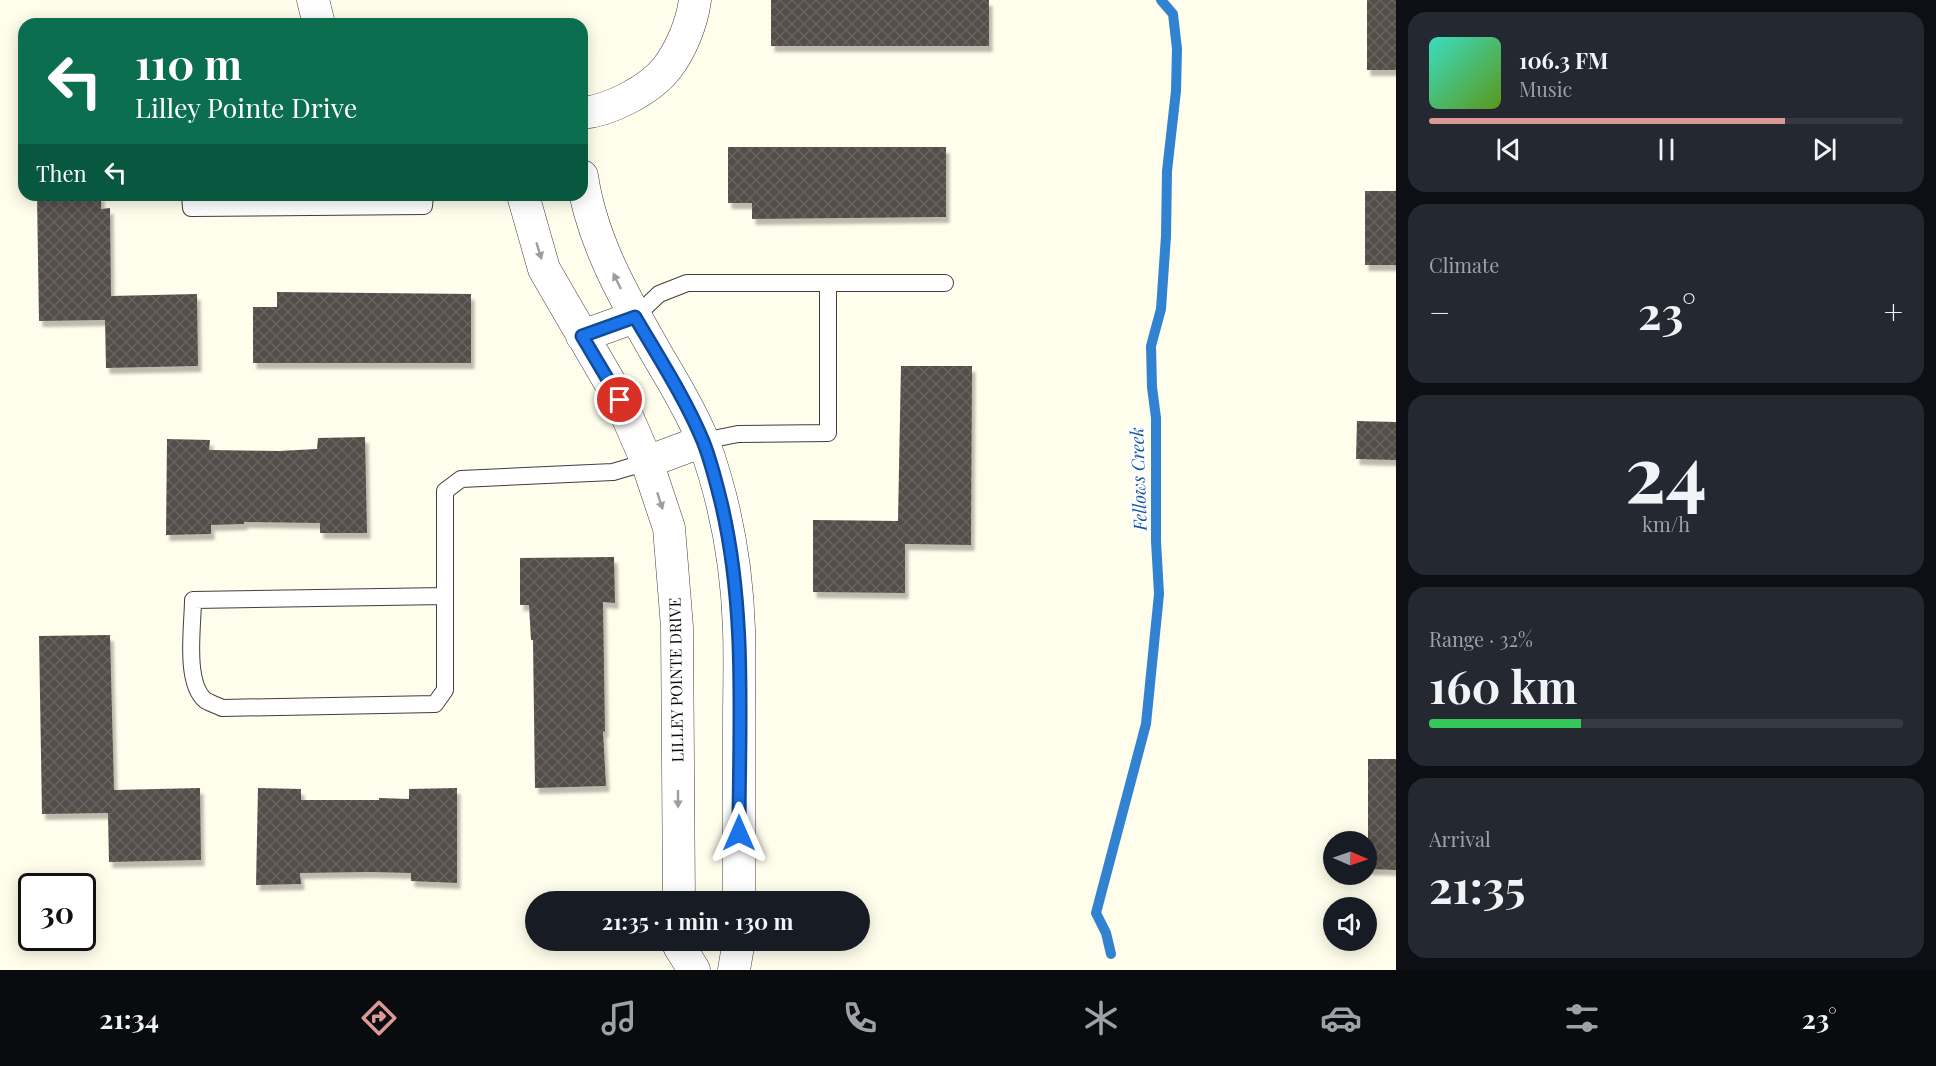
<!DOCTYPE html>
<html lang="en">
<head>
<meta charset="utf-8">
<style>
	:root { --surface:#171b24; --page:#242831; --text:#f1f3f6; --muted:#9ea1a6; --line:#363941; --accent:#db9895 }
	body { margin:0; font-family:"Playfair Display",serif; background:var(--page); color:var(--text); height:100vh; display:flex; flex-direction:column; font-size:22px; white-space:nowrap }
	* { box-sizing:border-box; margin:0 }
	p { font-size:20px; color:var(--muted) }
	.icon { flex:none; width:33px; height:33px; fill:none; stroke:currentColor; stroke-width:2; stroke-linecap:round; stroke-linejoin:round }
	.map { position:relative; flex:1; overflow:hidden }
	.sheet { display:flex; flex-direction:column; gap:12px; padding:12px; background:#0d0f14; width:540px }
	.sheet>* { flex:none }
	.top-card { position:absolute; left:18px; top:18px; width:570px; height:183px; border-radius:18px; box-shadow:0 3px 15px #0003; background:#0b6e4f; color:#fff; overflow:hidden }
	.needle { width:39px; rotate:92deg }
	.buttons { position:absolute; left:1323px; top:831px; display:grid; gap:12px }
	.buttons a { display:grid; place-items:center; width:54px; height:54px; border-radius:50%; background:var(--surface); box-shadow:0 3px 15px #0003; font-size:30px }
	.speed { position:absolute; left:18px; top:873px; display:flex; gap:12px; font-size:30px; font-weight:700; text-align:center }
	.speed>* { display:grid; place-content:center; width:78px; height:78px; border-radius:50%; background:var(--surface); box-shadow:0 3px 15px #0003; line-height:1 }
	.speed .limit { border:3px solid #111; border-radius:9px; background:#fff; color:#111 }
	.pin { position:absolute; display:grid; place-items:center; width:51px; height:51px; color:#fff; margin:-26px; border:3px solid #fff; border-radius:50%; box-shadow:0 2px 6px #0007 }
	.me { position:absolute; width:66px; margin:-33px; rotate:0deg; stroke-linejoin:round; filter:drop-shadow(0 0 4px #0008) }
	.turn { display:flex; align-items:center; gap:21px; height:126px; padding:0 18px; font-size:27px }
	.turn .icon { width:78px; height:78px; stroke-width:2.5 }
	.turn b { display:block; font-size:42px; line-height:51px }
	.then { display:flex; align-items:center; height:57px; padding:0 18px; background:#0003; gap:12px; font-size:22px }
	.big { font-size:45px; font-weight:700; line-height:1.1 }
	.sheet .card { flex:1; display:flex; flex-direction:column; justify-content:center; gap:9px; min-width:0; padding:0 21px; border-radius:18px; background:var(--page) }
	.sheet .dial { align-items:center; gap:0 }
	.dial b { font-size:78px; line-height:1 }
	.song { display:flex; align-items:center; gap:18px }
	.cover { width:72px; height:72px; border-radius:9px; background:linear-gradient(135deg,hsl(170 70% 55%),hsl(90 70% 35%)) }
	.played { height:6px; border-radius:3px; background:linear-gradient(90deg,var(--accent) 75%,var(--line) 75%) }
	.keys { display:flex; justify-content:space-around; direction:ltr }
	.heat { display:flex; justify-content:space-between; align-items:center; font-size:33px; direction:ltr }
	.charge { height:9px; border-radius:4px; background:linear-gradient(90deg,#34c759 32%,var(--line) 0) }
	.trip { position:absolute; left:525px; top:891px; width:345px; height:60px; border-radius:30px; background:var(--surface); box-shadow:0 3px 15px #0003; font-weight:700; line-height:60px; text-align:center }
	.menu { display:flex; height:96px; justify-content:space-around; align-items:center; background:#090b0e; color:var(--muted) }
	.menu .icon { width:42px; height:42px }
	.menu .selected { color:var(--accent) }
	.menu b { font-size:27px; color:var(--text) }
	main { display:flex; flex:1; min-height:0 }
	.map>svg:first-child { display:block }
</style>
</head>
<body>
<main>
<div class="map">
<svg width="1396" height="970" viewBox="0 0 1396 970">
	<defs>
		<pattern id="building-cross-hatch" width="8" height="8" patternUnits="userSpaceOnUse" patternTransform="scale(1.5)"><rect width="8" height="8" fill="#554e48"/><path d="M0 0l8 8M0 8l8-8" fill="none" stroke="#68635e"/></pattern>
		<filter id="shadow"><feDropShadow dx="3.5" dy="6" stdDeviation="1.5" flood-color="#0004"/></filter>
	</defs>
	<rect width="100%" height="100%" fill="#fffdeb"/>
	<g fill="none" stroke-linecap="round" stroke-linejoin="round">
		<path stroke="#3282d2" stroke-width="10" d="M 1111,954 L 1106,933 L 1096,913 L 1146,724 L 1159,594 L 1156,541 L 1156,418 L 1152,387 L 1151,346 L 1161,309 L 1166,236 L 1167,171 L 1176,91 L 1177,49 L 1173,14 L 1161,0"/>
	</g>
	<path fill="url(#building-cross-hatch)" filter="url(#shadow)" d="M 771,0 L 989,0 L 989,46 L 771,46 Z
		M 1367,0 L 1396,0 L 1396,70 L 1367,70 Z
		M 728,147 L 946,147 L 946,217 L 752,219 L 752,203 L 728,203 Z
		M 1365,191 L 1396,191 L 1396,265 L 1365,265 Z
		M 37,195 L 101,195 L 101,209 L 110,208 L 111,296 L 197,294 L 198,366 L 106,368 L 105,320 L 39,321 Z
		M 277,292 L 471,294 L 471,363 L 253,363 L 253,307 L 277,307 Z
		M 901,366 L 972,366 L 971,545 L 905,544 L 905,593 L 813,592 L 813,520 L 898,521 Z
		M 1357,421 L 1396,422 L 1396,460 L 1356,459 Z
		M 365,437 L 367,533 L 320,533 L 320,523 L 244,522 L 244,524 L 211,525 L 211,534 L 166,535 L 167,439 L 210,440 L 209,450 L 279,451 L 317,449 L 318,438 Z
		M 614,557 L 615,603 L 603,602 L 605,732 L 603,731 L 606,786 L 535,788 L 533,640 L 531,640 L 529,605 L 520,605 L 520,558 Z
		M 110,635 L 114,790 L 200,788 L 201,860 L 109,862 L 108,813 L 42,814 L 39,636 Z
		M 1368,759 L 1396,759 L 1396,870 L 1368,869 Z
		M 258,788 L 301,789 L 301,800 L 379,800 L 379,798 L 409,799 L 409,789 L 457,788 L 457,883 L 411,881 L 411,873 L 370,872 L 300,873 L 301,884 L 256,885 Z"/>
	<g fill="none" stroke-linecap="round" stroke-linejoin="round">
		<defs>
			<path id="service" d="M 190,195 L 191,208 L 424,206 L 425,195
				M 635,317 L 659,294 L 687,283 L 945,283
				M 703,441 L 738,434 L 828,433 L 828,283
				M 445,596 L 193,600 C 193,625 184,682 205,700 C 209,703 217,705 222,708 L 435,704 L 445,690 L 445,491 L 461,479 L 613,472 L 647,462"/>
			<path id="minor" d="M 313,0 L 319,24
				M 582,113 C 609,111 650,90 667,68 C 681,50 692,23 695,0
				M 582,176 C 592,244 628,304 662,363 C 677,388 693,415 704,443 C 725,501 737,567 739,629 C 740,661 739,693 739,725 C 739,784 739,843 739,902
				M 523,195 L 544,269 L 620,400 L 647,462 L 669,528 L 677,627 L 679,902
				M 582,336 L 635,317
				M 647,462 L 703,441
				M 679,940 L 679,946 L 694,970
				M 734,970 L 739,940"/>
		</defs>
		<use href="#service" stroke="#3f3f3f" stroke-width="18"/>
		<use href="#minor" stroke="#3f3f3f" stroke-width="33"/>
		<use href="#service" stroke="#fff" stroke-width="16"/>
		<use href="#minor" stroke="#fff" stroke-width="32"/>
	</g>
	<defs><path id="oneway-solid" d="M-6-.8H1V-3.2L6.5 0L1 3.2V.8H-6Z" transform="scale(1.5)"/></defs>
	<g fill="#9e9e9e">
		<use href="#oneway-solid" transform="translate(539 251) rotate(73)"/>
		<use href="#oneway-solid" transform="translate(617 281) rotate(-116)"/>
		<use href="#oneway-solid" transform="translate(660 501) rotate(72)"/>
		<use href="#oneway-solid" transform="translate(678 799) rotate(90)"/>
	</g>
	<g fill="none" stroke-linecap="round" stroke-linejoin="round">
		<defs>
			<path id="route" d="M 620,400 L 582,336 L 635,317 C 659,358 685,398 703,441 C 711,461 716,482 721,502 C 747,611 739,723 739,833"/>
		</defs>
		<use href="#route" stroke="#114b97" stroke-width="15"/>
		<use href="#route" stroke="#1a73e8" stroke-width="10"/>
	</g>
	<g text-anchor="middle" stroke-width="6" stroke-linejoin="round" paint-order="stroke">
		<g font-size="16" fill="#0c0c0c" stroke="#fff">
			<text transform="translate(676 680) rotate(-91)" y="6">LILLEY POINTE DRIVE</text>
		</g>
		<g font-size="18" font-style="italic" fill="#1154a2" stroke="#fff">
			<text transform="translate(1139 479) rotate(-92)" y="6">Fellows Creek</text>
		</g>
	</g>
</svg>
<div class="buttons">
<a><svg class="needle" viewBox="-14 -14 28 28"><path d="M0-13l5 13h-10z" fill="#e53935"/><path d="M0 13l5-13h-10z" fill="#9ea1a6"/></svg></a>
<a><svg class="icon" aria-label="sound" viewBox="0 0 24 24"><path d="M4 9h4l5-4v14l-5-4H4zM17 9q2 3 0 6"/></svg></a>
</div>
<div class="speed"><div class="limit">30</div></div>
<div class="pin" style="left:620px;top:400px;background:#d93025"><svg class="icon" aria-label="arrive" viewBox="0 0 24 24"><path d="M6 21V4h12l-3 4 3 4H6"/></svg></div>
<svg class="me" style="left:739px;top:833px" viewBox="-20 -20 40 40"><path d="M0-17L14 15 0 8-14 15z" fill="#1a73e8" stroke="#fff" stroke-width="4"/></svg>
<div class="trip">21:35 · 1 min · 130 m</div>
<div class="top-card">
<div class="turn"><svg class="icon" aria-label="left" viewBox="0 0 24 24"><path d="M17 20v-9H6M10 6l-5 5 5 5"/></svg><div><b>110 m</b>Lilley Pointe Drive</div></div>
<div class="then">Then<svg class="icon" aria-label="left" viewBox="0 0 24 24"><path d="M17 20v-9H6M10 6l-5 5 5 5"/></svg></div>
</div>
</div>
<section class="sheet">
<div class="card">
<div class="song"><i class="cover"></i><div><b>106.3 FM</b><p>Music</p></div></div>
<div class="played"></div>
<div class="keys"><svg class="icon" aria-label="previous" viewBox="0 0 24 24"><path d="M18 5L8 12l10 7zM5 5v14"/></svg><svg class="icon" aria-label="pause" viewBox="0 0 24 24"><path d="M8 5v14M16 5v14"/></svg><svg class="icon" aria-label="next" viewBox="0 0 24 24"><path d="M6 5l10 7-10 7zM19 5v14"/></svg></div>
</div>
<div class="card"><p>Climate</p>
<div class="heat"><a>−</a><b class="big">23°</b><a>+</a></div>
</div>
<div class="card dial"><b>24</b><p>km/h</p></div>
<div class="card"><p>Range · 32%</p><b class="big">160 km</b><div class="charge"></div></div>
<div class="card"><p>Arrival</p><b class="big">21:35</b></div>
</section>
</main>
<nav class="menu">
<b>21:34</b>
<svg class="icon selected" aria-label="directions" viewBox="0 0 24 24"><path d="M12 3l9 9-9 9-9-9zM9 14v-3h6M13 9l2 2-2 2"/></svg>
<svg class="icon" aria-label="music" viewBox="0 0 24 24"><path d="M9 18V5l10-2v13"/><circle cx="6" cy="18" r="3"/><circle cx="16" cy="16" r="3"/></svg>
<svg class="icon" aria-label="phone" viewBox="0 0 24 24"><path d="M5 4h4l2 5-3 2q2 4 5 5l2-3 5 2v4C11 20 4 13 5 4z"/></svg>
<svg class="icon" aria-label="climate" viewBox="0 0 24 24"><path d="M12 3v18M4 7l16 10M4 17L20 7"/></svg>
<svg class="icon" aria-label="car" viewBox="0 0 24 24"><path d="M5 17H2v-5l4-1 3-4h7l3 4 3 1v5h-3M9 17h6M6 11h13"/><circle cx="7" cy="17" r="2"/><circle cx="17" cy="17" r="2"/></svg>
<svg class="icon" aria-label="filters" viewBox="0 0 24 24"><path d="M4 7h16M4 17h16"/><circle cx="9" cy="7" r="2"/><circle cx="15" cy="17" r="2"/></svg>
<b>23°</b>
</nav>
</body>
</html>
